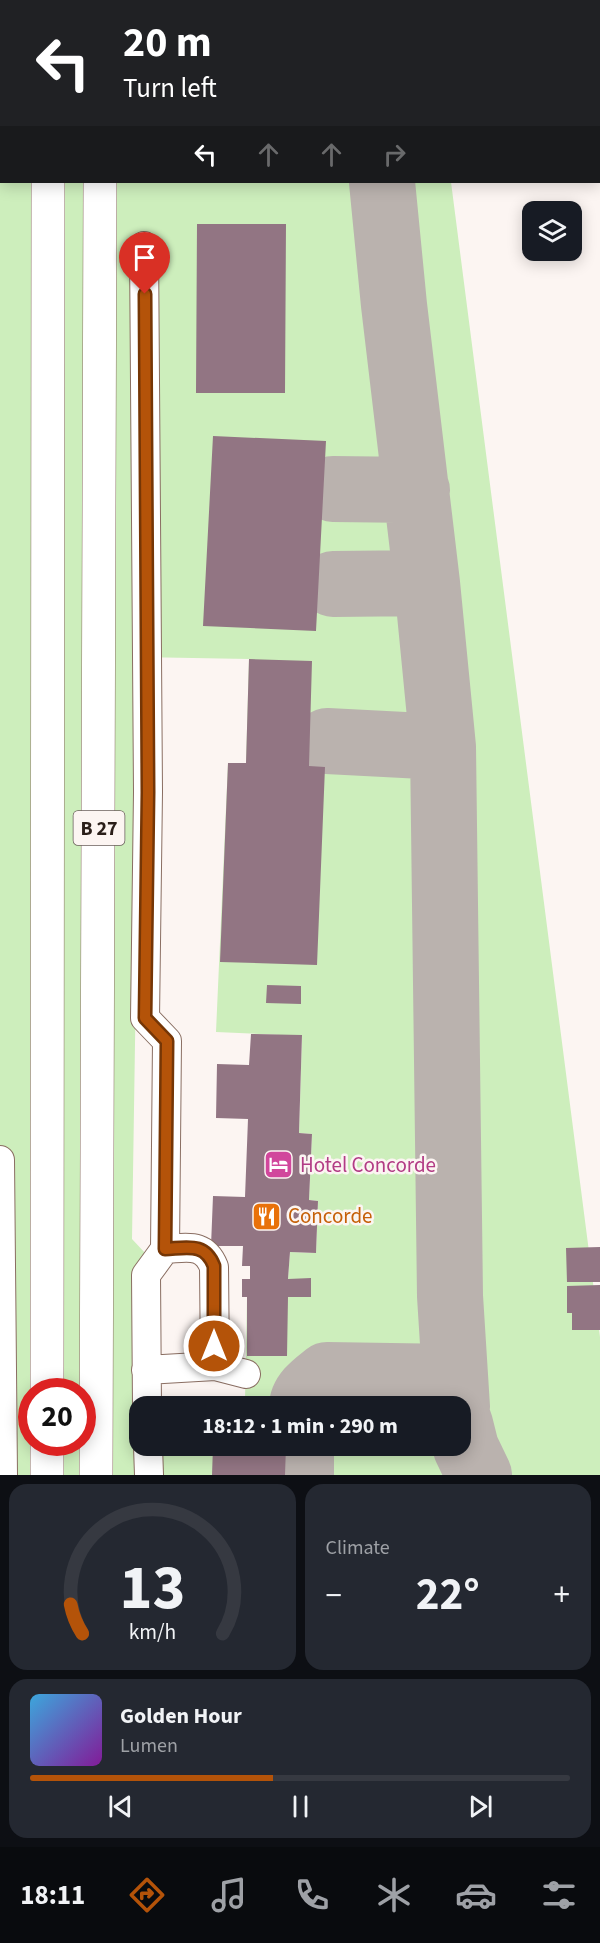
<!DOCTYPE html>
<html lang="en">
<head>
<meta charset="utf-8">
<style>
	:root { --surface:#171b24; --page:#242831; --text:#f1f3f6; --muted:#9ea1a6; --line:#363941; --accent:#b45309 }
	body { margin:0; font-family:"Source Sans 3",sans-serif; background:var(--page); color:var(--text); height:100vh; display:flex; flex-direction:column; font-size:22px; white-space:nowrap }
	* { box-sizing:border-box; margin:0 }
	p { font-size:20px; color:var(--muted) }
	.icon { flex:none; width:33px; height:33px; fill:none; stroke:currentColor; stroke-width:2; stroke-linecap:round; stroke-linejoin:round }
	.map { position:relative; height:1475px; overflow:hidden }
	.sheet { display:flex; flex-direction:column; gap:9px; padding:9px; background:#0d0f14; flex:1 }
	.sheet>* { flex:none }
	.top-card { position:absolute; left:0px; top:0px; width:600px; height:183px; box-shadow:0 3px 15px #0003; background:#202124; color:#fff; overflow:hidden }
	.fabs { position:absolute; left:522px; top:201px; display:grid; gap:12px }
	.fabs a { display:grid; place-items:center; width:60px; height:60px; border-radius:12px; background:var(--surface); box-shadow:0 3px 15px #0003; font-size:30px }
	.speed { position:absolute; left:18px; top:1378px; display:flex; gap:12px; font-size:30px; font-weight:700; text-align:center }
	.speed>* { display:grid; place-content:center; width:78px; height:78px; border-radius:50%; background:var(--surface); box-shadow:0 3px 15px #0003; line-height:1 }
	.speed .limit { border:9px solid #d22; background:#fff; color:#111 }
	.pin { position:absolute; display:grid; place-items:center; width:51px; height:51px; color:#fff; margin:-62px -26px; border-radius:50% 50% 50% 0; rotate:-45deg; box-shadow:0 0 6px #0007 }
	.pin .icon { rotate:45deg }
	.me { position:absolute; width:66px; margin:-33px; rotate:0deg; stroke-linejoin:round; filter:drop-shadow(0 0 4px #0008) }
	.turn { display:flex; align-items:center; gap:21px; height:126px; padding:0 24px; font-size:27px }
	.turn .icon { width:78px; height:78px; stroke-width:2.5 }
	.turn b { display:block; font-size:42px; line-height:51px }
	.lanes { display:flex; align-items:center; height:57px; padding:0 24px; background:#0003; justify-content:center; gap:30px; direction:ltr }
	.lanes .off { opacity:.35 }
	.big { font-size:45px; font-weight:700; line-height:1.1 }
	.sheet .tile { flex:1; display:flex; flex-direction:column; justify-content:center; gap:9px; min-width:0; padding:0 21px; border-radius:18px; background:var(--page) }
	.sheet .dial { align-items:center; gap:0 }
	.dial svg { height:156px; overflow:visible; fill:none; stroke:var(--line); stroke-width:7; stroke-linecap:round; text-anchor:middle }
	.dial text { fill:var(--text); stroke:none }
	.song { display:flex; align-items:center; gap:18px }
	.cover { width:72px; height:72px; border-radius:9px; background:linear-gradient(135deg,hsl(200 70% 55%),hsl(290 70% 35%)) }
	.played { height:6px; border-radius:3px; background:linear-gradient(90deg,var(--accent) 45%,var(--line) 45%) }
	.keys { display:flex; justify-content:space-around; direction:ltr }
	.heat { display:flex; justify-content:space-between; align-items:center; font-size:33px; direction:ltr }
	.sheet .tiles { flex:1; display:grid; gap:9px; grid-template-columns:1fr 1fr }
	.tile:last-child { grid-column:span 2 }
	.trip { position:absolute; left:129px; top:1396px; width:342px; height:60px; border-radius:18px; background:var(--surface); box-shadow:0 3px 15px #0003; font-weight:700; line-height:60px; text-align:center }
	.menu { display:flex; height:96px; justify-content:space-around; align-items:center; background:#090b0e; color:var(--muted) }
	.menu .icon { width:42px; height:42px }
	.menu .current { color:var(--accent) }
	.menu b { font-size:27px; color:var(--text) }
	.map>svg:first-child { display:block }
</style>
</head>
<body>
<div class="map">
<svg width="600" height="1475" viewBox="0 0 600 1475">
	<rect width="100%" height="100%" fill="#fcf5f2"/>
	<path fill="#cdeebc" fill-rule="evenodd" d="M 0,0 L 428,0 L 428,1 L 2,2 L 2,182 L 451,182 L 600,1337 L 600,1475 L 0,1475 ZM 137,657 L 249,659 L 246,763 L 228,763 L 216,1032 L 302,1036 L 299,1133 L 312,1134 L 309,1200 L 318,1201 L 316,1253 L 290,1252 L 288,1279 L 247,1297 L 245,1400 L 135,1397 L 146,1254 L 132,1239 L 138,848 ZM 32,1392 L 82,1392 L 82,1443 L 32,1443 ZM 140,1407 L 460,1407 L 460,1446 L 140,1446 Z"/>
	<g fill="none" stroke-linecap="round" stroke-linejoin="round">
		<path stroke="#bab2ae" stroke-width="66" d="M 361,0 L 361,2
			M 382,182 L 394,305 L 427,583 L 443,747 L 450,1296 L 457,1407
			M 333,489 L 417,490
			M 333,584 L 427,583
			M 327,741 L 443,747
			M 302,1407 C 302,1393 317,1383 327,1375 L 454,1377
			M 460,1424 L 466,1448 L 479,1475
			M 301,1475 L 301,1446"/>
	</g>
	<path fill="#927583" d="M 197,224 L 286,224 L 285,393 L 196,393 Z
		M 213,436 L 326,441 L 316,631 L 203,626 Z
		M 249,659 L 312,661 L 309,766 L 325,767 L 317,965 L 220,962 L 228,763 L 246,763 Z
		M 267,985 L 301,986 L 301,1004 L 266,1003 Z
		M 251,1034 L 302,1035 L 299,1133 L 312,1134 L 309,1200 L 318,1201 L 316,1253 L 290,1252 L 288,1279 L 311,1278 L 311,1297 L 288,1297 L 287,1356 L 247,1356 L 247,1297 L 242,1297 L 242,1279 L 250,1279 L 250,1266 L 242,1266 L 243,1246 L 211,1246 L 213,1196 L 245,1197 L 248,1119 L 216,1118 L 217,1064 L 249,1065 Z
		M 600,1247 L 600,1282 L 567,1282 L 566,1248 Z
		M 600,1285 L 600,1330 L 572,1330 L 572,1313 L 567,1313 L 567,1286 Z
		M 214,1399 L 287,1401 L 287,1407 L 214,1407 Z
		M 213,1446 L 286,1446 L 285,1475 L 212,1475 Z"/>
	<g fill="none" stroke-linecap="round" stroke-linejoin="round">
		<defs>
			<path id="minor" d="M 144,246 L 148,792 L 145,1018 L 167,1041 L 165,1249 L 146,1275 L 147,1407
				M 0,1160 L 3,1475
				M 165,1249 C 187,1248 204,1242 214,1267 L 215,1366
				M 146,1370 L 215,1366 L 246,1374
				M 148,1446 L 149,1475"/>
			<path id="highway" d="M 48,2 L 48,0
				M 101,2 L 101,0
				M 47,1392 L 48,182
				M 47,1475 L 47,1443
				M 96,1475 L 100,182"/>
		</defs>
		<use href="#minor" stroke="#8a6e62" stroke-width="30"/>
		<use href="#highway" stroke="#8a6e62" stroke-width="34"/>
		<use href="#minor" stroke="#fff" stroke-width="28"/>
		<use href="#highway" stroke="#fff" stroke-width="33"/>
	</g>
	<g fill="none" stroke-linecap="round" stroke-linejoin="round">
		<defs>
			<path id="route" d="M 145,294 L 148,792 L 145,1018 L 167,1041 L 165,1249 C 187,1248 205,1242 214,1266 L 214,1346"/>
		</defs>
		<use href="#route" stroke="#753606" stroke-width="15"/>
		<use href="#route" stroke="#b45309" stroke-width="10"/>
	</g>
	<defs>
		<symbol id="hotel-square" viewBox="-11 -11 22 22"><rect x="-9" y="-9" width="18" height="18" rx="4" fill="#d1479c" stroke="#fcf5f2"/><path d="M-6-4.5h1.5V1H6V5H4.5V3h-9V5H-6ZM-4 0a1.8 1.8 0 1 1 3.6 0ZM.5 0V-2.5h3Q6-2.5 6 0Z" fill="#fff"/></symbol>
		<symbol id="restaurant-square" viewBox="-11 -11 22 22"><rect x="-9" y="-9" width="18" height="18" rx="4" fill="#e8710a" stroke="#fcf5f2"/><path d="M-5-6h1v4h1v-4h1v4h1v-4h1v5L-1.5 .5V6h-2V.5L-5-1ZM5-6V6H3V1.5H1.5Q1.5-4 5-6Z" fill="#fff"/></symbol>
	</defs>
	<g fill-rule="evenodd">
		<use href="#hotel-square" x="262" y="1148" width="33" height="33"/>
		<use href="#restaurant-square" x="250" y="1200" width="33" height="33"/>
	</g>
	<g text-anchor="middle" stroke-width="5" stroke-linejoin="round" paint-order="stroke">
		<rect fill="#fcf5f2" stroke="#695e5a" stroke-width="1.5" x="73.5" y="811" width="51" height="34" rx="4.5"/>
		<g font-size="20" font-weight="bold" fill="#2a1e19">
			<text x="99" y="835">B 27</text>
		</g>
		<g font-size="21" fill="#b23c85" stroke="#fcf5f2" text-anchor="start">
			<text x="300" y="1172">Hotel Concorde</text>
		</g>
		<g font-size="21" fill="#c56008" stroke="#fcf5f2" text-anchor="start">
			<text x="288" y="1223">Concorde</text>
		</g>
	</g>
</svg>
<div class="fabs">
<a><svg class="icon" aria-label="layers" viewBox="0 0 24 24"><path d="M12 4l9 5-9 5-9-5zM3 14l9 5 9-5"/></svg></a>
</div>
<div class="speed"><div class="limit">20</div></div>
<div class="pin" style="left:145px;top:294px;background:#d93025"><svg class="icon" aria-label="arrive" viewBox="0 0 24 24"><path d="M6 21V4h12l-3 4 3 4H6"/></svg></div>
<svg class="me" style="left:214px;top:1346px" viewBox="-20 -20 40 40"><circle r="17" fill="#b45309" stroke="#fff" stroke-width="3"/><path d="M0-11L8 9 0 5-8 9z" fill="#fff"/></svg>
<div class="trip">18:12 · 1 min · 290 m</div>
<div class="top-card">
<div class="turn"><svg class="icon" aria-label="left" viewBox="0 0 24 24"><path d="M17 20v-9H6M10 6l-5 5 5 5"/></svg><div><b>20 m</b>Turn left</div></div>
<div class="lanes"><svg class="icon" aria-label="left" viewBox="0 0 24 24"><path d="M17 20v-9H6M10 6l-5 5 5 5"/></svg><svg class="icon off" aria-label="ahead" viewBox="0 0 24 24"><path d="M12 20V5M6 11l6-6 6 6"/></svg><svg class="icon off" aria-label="ahead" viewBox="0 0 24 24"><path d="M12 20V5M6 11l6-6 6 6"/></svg><svg class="icon off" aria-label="right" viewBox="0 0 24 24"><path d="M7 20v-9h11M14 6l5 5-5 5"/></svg></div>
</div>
</div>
<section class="sheet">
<div class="tiles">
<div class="tile dial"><svg viewBox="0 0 100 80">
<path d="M14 69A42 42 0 1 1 86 69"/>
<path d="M14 69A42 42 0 0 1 8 54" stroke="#b45309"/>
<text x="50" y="56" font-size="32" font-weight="700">13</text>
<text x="50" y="72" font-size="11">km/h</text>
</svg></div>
<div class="tile"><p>Climate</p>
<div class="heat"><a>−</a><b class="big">22°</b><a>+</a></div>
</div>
<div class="tile">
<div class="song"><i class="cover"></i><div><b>Golden Hour</b><p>Lumen</p></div></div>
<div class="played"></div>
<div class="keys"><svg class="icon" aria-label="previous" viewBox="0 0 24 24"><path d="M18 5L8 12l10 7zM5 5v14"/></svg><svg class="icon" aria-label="pause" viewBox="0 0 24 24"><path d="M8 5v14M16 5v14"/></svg><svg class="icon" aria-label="next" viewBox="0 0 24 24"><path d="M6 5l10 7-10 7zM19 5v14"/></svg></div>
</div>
</div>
</section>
<nav class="menu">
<b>18:11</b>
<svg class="icon current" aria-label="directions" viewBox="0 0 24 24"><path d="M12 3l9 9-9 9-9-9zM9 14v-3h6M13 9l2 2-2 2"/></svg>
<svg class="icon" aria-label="music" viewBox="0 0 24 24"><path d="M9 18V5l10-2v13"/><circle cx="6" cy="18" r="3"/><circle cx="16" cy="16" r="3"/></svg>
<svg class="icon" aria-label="phone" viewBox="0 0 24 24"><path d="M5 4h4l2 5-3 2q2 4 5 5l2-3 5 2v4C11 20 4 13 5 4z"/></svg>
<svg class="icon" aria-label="climate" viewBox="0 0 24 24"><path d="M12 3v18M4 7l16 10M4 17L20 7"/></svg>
<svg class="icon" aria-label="car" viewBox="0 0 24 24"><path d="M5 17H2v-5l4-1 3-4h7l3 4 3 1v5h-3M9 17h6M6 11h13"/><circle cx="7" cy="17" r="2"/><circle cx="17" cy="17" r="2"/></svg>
<svg class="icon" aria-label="filters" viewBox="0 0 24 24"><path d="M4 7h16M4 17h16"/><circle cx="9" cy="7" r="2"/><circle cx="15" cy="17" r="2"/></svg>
</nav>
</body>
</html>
